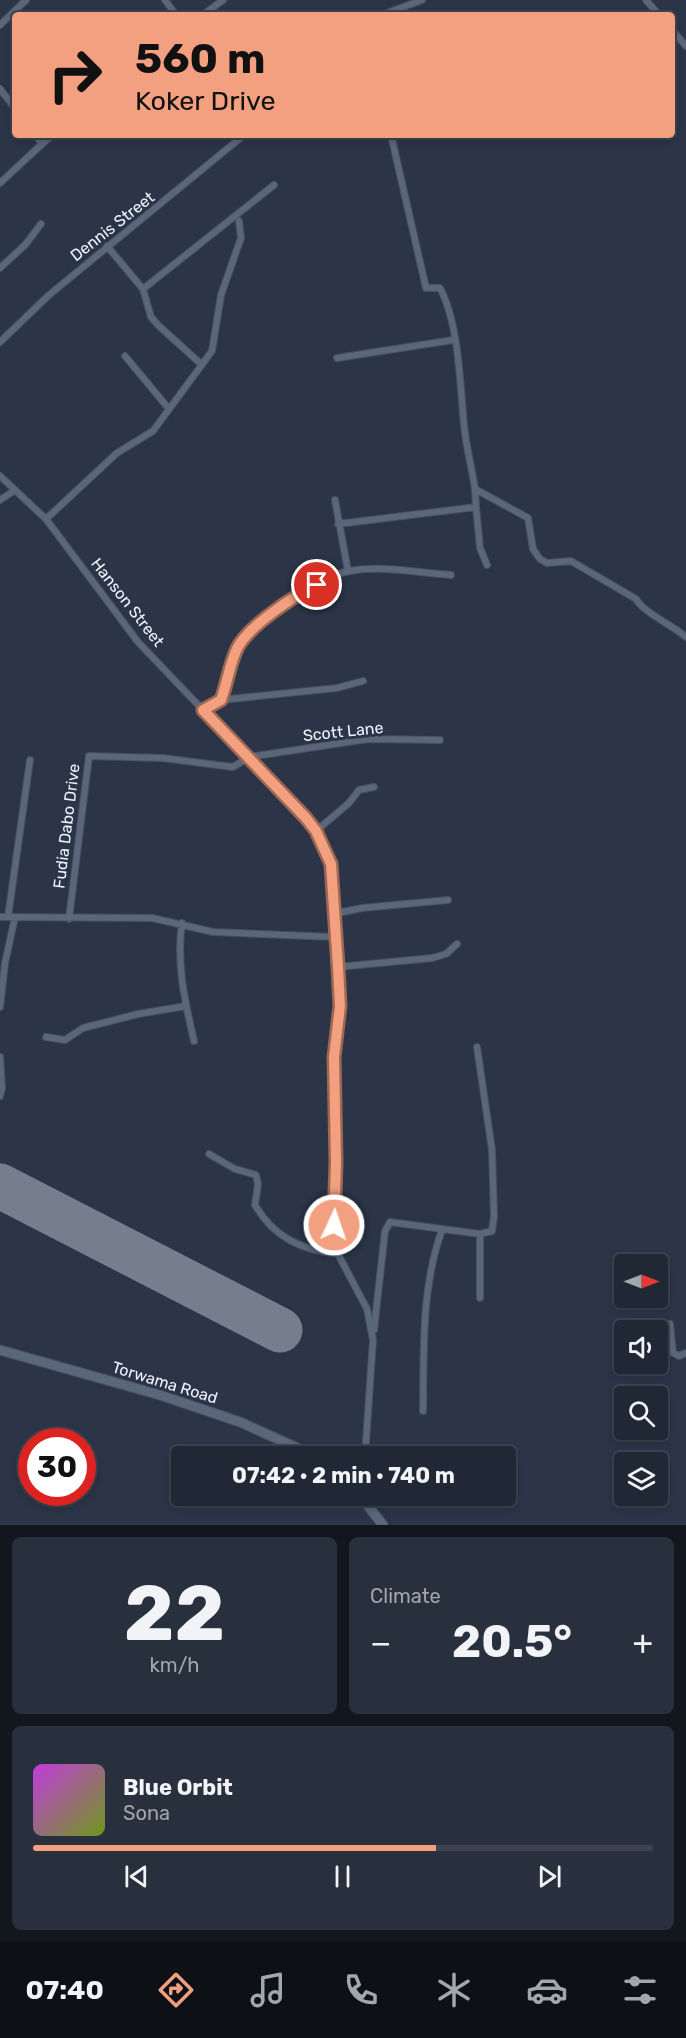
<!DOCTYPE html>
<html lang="en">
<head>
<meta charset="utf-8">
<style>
	:root { --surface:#202835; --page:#28303d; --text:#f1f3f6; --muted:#a2a6ad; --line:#3d4450; --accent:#f2a07f }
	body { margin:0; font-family:Rubik,sans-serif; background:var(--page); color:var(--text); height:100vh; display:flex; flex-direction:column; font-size:22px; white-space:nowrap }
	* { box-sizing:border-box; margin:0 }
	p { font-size:20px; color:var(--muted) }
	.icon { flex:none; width:33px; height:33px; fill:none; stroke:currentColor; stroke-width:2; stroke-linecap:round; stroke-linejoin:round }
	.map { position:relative; height:1525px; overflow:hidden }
	.panel { display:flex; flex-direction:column; gap:12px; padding:12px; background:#12161d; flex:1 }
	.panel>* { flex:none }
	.guide { position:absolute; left:12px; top:12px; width:663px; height:126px; border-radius:6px; box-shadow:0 3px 9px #0003,0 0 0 2px var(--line); background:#f2a07f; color:#111; overflow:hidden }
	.needle { width:39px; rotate:90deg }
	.fabs { position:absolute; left:614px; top:1254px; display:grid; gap:12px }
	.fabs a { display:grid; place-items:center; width:54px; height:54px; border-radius:6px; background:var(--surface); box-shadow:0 3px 9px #0003,0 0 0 2px var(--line); font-size:30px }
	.speed { position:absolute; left:18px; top:1428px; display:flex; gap:12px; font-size:30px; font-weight:700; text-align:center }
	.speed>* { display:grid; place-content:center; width:78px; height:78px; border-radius:50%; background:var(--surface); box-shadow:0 3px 9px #0003,0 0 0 2px var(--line); line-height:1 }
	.speed .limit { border:9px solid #d22; background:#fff; color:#111 }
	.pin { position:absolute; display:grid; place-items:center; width:51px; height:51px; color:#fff; margin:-26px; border:3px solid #fff; border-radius:50%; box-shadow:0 2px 6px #0007 }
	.me { position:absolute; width:66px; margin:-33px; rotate:3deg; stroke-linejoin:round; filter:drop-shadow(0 0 4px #0008) }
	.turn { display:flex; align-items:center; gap:21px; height:126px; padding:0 24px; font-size:27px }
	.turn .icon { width:78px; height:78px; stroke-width:2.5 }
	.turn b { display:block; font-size:42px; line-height:51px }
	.big { font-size:45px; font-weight:700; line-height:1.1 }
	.panel .tile { flex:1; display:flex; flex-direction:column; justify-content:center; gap:9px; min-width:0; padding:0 21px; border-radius:9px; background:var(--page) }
	.panel .dial { align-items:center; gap:0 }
	.dial b { font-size:78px; line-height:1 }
	.song { display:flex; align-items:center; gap:18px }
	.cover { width:72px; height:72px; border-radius:9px; background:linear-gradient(135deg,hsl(290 70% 55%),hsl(80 70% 35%)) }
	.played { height:6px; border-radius:3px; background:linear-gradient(90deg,var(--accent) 65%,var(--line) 65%) }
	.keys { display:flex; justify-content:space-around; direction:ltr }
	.heat { display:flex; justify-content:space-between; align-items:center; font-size:33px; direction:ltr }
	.panel .tiles { flex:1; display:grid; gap:12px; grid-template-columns:1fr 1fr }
	.tile:last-child { grid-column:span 2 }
	.trip { position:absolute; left:171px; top:1446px; width:345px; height:60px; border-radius:6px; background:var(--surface); box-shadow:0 3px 9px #0003,0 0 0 2px var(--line); font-weight:700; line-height:60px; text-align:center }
	.tabs { display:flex; height:96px; justify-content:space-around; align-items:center; background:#0d1015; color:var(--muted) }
	.tabs .icon { width:42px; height:42px }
	.tabs .on { color:var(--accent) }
	.tabs b { font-size:27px; color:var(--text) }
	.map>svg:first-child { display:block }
</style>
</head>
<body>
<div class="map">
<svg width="686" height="1525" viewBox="0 0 686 1525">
	<rect width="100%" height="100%" fill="#2b3547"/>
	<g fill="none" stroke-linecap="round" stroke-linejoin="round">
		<path stroke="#767e8d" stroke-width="45" d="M 0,1186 L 280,1330"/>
		<defs>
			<path id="street" d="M 165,0 L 176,15
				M 646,0 L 659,15
				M 203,15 L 223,0
				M 382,15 L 422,0
				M 0,25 L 26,0
				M 672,30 L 686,46
				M 0,89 L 15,108
				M 391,135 L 426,288 L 440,288 C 459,324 460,384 464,425 C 466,447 472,468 475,489
				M 42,144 L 52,135
				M 0,183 L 42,144 L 36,135
				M 107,246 L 143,289 L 151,317 L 158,325 L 202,365
				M 0,268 L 25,245 L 41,224
				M 143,289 L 274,185
				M 0,342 L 49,295 L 244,135
				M 125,356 L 169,409
				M 337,358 L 453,340
				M 0,476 L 46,519 L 138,642 L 306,818 L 316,831 L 331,864 L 340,1006 L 334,1057 L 334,1225 L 338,1254 L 367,1309 L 373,1340 L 365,1456
				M 0,500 L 15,490
				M 335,500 L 348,571
				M 476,507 L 480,548 L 487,565
				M 46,519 L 117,453 L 153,431 L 212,351 L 221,295 L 241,238 L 239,221
				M 338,524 L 476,507 L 475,489 L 528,518 L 533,549 L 540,559 L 547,563 L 571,561 L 636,599 C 643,612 672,625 686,637
				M 221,700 L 337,688 L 363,681
				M 203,710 L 221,700 C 227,685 228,661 237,648 C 256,621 318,576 350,571 C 382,565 419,573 451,575
				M 316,831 L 349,803 L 359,790 L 374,787
				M 333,914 L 362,908 L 448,900
				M 0,917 L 152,918 L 213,932 L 334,937
				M 8,917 L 30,760
				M 69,919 L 89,756 L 162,758 L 233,767 L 249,757 L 368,739 L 440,740
				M 182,923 C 176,963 185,1002 194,1041
				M 338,967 L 432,958 L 446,954 L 457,944
				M 0,1007 L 5,963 L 15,917
				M 46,1037 L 65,1040 L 83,1028 L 138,1014 L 186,1006
				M 477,1047 L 492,1150 L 494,1216 L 492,1231 L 480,1234
				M 0,1057 L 2,1088 L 0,1096
				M 209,1154 L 235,1169 L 256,1175 L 258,1184 L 255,1205 C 274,1238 302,1250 338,1254
				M 670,1324 L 673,1353 L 679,1356 L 686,1353
				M 374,1330 L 385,1231 L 390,1222 L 480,1234 L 480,1298
				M 423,1411 C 424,1350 421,1288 442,1230
				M 458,1456 L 473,1452"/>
			<path id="secondary" d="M 0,1350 L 160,1395 L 240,1422 L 315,1456
				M 360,1496 L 383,1525"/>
		</defs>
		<use href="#street" stroke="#48505f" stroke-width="8"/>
		<use href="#secondary" stroke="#48505f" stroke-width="11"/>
		<use href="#street" stroke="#5a667a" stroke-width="6"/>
		<use href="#secondary" stroke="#5a667a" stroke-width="9"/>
	</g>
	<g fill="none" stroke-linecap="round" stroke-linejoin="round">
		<defs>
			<path id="route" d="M 317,585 C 295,595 245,628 236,651 C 229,667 227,684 221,700 L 203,710 L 306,818 L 316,831 L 331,864 L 338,967 L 340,1006 L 334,1057 L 336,1162 L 334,1225"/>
		</defs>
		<use href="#route" stroke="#9d6853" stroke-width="15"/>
		<use href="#route" stroke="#f2a07f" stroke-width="10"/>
	</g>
	<g text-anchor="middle" stroke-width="6" stroke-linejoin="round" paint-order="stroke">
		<g font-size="16" fill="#eef4fd" stroke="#2b3547">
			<text transform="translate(112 226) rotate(-38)" y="6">Dennis Street</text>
			<text transform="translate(128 602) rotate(52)" y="6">Hanson Street</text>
			<text transform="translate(343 731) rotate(-6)" y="6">Scott Lane</text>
			<text transform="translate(66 826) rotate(-83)" y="6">Fudia Dabo Drive</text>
			<text transform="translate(165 1382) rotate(17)" y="6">Torwama Road</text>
		</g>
	</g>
</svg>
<div class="fabs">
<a><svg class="needle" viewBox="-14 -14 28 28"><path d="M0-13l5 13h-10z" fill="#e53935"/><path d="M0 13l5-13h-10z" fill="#a2a6ad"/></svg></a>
<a><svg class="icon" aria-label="sound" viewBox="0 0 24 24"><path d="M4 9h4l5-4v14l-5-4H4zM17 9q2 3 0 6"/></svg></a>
<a><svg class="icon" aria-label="search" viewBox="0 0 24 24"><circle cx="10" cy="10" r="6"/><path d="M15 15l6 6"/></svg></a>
<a><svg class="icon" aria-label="layers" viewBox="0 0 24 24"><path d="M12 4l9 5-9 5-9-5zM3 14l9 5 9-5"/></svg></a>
</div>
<div class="speed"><div class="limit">30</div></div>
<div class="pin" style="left:317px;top:585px;background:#d93025"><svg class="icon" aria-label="arrive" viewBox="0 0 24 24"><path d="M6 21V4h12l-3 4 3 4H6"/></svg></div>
<svg class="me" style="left:334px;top:1225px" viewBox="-20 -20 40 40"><circle r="17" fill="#f2a07f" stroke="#fff" stroke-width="3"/><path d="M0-11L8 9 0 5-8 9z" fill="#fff"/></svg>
<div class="trip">07:42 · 2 min · 740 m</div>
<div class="guide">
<div class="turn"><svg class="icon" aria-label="right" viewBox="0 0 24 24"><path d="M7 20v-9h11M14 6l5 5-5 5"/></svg><div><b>560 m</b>Koker Drive</div></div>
</div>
</div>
<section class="panel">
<div class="tiles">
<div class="tile dial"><b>22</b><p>km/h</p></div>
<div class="tile"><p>Climate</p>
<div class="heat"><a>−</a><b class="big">20.5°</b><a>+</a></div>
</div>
<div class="tile">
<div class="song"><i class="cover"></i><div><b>Blue Orbit</b><p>Sona</p></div></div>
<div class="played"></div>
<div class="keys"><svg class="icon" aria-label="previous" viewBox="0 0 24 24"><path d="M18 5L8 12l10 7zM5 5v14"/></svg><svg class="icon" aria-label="pause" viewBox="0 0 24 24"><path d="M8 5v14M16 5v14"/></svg><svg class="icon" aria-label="next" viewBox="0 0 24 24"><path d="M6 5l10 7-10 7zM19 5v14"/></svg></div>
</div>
</div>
</section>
<nav class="tabs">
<b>07:40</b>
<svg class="icon on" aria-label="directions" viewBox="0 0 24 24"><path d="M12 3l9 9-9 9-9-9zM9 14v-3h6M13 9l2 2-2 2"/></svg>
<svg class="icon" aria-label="music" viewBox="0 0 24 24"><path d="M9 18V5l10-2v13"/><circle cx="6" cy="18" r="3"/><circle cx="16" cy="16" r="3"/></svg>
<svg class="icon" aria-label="phone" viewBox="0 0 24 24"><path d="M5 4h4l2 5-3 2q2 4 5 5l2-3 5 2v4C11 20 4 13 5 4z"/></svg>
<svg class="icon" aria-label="climate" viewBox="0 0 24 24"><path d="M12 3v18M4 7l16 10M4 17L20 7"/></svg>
<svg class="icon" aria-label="car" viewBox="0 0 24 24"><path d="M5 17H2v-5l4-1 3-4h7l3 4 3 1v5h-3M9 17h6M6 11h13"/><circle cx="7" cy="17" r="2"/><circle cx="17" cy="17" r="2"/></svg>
<svg class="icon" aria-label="filters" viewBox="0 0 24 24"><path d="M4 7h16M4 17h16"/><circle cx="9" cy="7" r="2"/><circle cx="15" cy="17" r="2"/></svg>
</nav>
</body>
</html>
